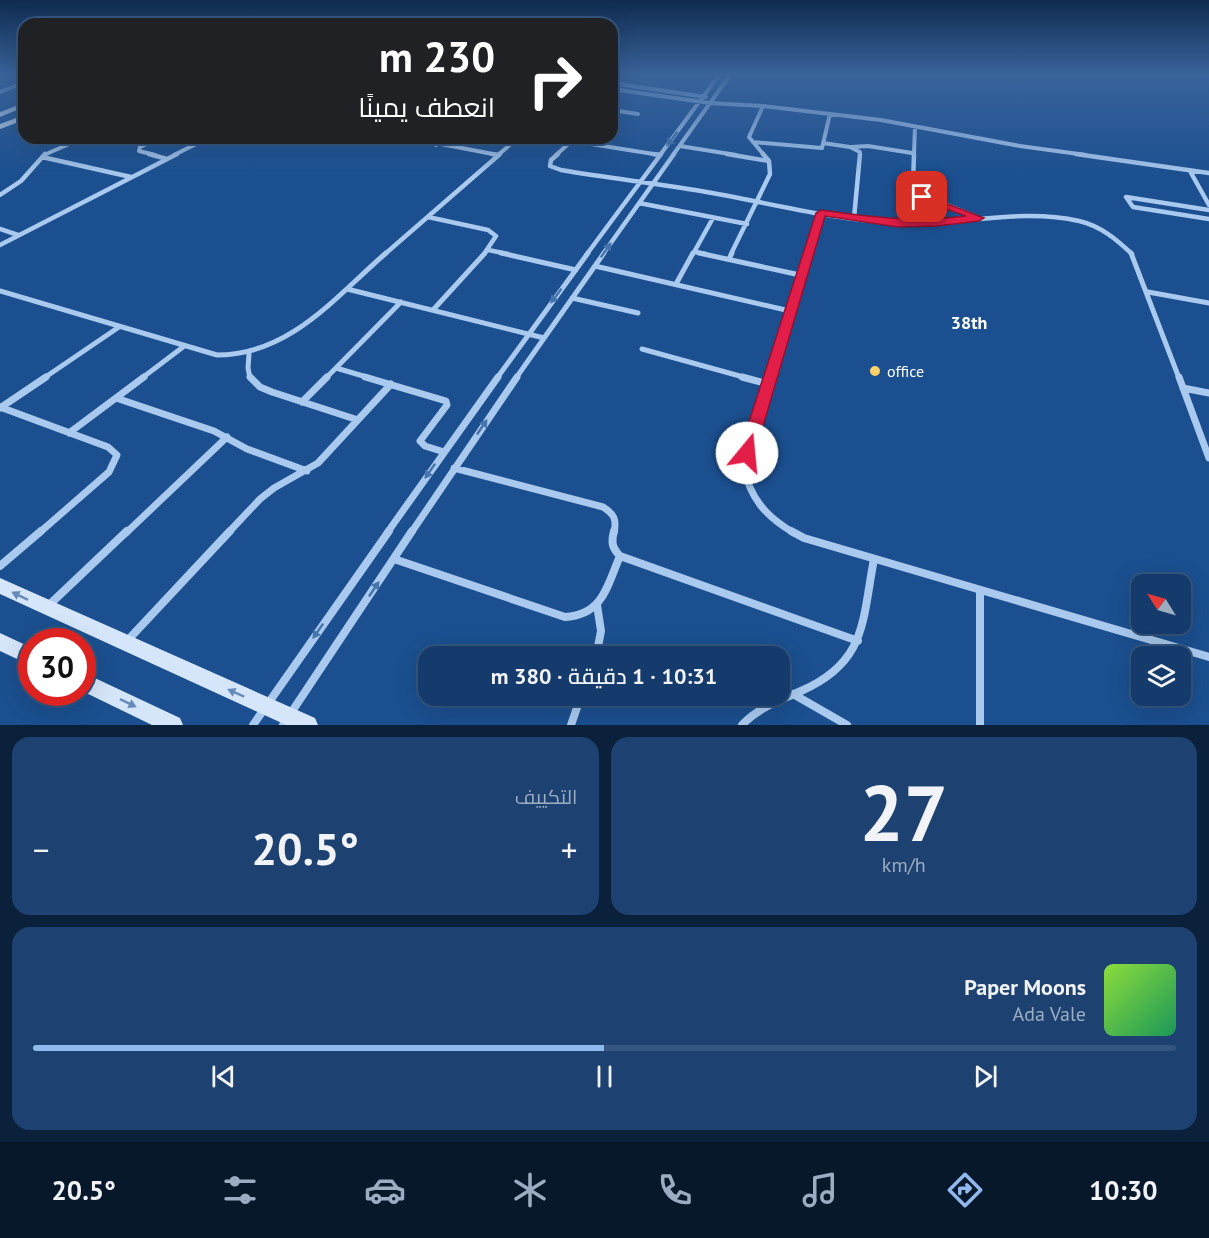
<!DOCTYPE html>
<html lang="ar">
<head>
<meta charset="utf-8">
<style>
	:root { --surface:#143b6b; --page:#1d4271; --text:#f1f3f6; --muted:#9dadc1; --line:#33557e; --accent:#90b9f0 }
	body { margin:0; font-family:"PT Sans",Cairo,sans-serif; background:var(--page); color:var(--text); direction:rtl; height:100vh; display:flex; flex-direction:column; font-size:22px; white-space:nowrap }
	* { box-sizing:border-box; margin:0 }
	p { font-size:20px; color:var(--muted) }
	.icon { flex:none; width:33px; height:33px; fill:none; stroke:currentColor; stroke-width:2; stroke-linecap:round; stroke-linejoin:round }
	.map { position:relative; height:725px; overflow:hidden; direction:ltr }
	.side { display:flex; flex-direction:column; gap:12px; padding:12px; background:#0b203b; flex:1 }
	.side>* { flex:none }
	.guide { position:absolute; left:18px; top:18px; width:600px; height:126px; border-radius:18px; box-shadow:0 6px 24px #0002,0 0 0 2px var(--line); direction:rtl; background:#202124; color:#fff; overflow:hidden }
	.needle { width:39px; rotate:307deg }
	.controls { position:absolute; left:1131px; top:574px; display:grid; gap:12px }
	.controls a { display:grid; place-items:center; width:60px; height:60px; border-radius:12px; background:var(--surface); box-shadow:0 6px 24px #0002,0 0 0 2px var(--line); font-size:30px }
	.speed { position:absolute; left:18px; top:628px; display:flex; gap:12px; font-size:30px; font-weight:700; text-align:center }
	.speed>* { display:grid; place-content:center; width:78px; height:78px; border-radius:50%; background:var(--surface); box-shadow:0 6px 24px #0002,0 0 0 2px var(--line); line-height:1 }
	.speed .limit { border:9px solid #d22; background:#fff; color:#111 }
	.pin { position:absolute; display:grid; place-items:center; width:51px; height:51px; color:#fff; margin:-26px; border-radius:12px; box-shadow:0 3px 9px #0006 }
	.me { position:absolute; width:66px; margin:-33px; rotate:17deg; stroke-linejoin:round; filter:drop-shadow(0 0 4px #0008) }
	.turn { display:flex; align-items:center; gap:21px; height:126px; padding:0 24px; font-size:27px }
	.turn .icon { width:78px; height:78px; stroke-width:2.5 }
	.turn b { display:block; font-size:42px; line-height:51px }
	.big { font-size:45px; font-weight:600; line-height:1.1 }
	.side .tile { flex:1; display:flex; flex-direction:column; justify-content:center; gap:9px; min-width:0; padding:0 21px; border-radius:18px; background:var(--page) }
	.side .dial { align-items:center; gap:0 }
	.dial b { font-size:78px; line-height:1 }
	.song { display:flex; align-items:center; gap:18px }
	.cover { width:72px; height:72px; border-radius:9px; background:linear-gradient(135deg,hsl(90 70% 55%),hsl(150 70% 35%)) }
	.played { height:6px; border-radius:3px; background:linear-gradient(90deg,var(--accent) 50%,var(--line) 50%) }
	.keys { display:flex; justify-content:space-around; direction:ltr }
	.heat { display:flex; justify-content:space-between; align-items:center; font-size:33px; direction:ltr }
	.side .tiles { flex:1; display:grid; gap:12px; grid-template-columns:1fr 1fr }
	.tile:last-child { grid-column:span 2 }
	.trip { position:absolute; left:418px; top:646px; width:372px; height:60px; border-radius:18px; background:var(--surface); box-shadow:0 6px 24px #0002,0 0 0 2px var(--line); font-weight:600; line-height:60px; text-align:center; direction:rtl }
	.menu { display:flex; height:96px; justify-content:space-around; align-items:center; background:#08182b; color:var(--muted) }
	.menu .icon { width:42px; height:42px }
	.menu .active { color:var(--accent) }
	.menu b { font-size:27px; color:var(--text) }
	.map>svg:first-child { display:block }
</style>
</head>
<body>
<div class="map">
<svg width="1209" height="725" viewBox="0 0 1209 725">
	<rect width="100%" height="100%" fill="#1b4f8f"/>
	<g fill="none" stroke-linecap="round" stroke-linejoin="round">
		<path stroke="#a9c9ee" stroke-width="4" d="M 612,83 L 706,97
			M 612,89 L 710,103 L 763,106 L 881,120 L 1020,146 L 1086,155
			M 0,92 L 24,83
			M 763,106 L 749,137 L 764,155
			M 612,110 L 638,114
			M 410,138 L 498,155
			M 572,141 L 660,155
			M 753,142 L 822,148 L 830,114
			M 823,143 L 850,147 L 860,152 L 860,155
			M 436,145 L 446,138
			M 680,146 L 736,155
			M 851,147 L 868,146 L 912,153
			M 44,155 L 69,144 L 91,138
			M 155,155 L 139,151 L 140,147 L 160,138
			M 174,155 L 208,138
			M 498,155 L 518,138
			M 556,155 L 575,138
			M 660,155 L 719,75
			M 673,155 L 730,75
			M 914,155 L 915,126"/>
		<path stroke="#a9c9ee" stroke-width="4.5" d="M 149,154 L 167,159
			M 492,154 L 498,155
			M 558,154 L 551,160 L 550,166 L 561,170 C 607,178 654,183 701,191 C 765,202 828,219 894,223 C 956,227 1018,207 1079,221 C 1101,226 1117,240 1132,254
			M 653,154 L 660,155
			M 727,154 L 769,161
			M 914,154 L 913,185 L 915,192 L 977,217
			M 1076,154 L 1209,173
			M 42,157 L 131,177
			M 1190,171 L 1209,205
			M 0,195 L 21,181 L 45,154
			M 1126,197 L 1133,207 L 1209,219
			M 1126,197 L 1209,210
			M 639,203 L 747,224
			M 428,217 L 488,230 L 496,236 L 484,254
			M 854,218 L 860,154
			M 0,229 L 18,235
			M 0,245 L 177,154
			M 488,250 L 508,254
			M 695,252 L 706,254
			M 385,254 L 500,154
			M 587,254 L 661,154
			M 603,254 L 674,154
			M 693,254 L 713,218
			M 731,254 L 770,174 L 769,161 L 763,154
			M 808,254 L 821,213"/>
		<path stroke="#a9c9ee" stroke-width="5" d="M 501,253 L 576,270
			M 699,253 L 800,275
			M 1131,253 L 1179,378
			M 729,259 L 732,253
			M 595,266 L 790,311
			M 676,284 L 693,253
			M 347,289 L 544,338
			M 0,291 L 217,355 C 290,355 335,297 386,253
			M 1148,292 L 1209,303
			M 572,298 L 638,313
			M 433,310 L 485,253
			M 642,349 L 747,378
			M 249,354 L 248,368 L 250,378
			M 336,368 L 370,378
			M 44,378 L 119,327
			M 142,378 L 183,347
			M 326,378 L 401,302
			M 497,378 L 588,253
			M 516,378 L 604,253
			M 770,378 L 809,253"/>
		<path stroke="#a9c9ee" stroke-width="7" d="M 250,377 L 260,387 L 272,392 L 358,420
			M 365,377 L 446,401 L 447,405 L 420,441 L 425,446 L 444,452
			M 742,377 L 768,384
			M 770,377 L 743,465 C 750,498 765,516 794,533
			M 1179,377 L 1209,458
			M 1183,388 L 1209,393
			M 116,398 L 214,431 L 247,449 L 307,471
			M 302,402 L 327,377
			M 0,407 L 108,447 L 117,455 L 109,472 L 39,533
			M 0,408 L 46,377
			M 69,433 L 144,377
			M 454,468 L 603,507 C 614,514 617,519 614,533
			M 126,533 L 227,437
			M 228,533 L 260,499 L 274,488 L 318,463 L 391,384
			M 387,533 L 498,377
			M 411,533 L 517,377"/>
		<path stroke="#a9c9ee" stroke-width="8" d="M 614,531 C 611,542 612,548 620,556 L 858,641
			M 791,531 L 804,538 L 1209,657
			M 394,559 L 565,617 C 603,615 607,586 620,556
			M 0,566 L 41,531
			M 980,592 L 980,725
			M 48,606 L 127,531
			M 127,641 L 230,531
			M 596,657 L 601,631 L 597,605
			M 793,694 L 847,725
			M 253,725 L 389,531
			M 283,725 L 412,531
			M 571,725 L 581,696
			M 742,725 C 759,707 779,701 801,691 C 867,662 862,621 874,559"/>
		<path fill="#d6e6fa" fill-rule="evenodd" d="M 24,103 L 24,107 L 0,117 L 0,112 Z
			M 24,115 L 24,120 L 0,129 L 0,124 Z
			M 0,578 L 315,718 L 318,725 L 286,725 L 0,594 Z
			M 0,633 L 32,648 L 32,666 L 0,651 Z
			M 82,672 L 180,718 L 183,725 L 152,725 L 82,691 Z"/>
	</g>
	<defs><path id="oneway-solid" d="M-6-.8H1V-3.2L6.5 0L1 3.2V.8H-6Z" transform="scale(1.5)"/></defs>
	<g fill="#4674ac">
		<use href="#oneway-solid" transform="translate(672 139) rotate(127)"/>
		<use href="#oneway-solid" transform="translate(606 250) rotate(-55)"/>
		<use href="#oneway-solid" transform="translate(556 296) rotate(127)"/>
		<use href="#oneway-solid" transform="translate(482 427) rotate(-56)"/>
		<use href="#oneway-solid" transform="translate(430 471) rotate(125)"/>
		<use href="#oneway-solid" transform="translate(374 589) rotate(-56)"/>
		<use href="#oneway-solid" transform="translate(318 631) rotate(125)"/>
	</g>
	<g fill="#668bba">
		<use href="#oneway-solid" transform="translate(20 596) rotate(-154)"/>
		<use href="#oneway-solid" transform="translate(236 693) rotate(-156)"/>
		<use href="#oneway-solid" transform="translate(128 703) rotate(26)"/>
	</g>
	<linearGradient id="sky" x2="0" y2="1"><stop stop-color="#0f2b4f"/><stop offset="0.42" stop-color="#39639b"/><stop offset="1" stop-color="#39639b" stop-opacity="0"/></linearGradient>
	<rect width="1209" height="177" fill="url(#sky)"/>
	<path fill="#e11d48" stroke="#92132f" stroke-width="1.5" d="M 922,194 L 984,218 L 979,221 L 937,226 L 898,227 L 825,216 L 755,453 L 752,458 L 741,458 L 739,453 L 816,213 L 821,210 C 872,217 913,223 966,216 L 919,199 L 917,197 Z"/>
	<circle fill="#ffd166" stroke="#1b4f8f" stroke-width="2" cx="875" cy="371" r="6"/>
	<g text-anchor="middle" stroke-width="6" stroke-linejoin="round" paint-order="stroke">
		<g font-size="16" fill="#fff" stroke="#1b4f8f" text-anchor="start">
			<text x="887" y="377">office</text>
		</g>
		<g font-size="18" font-weight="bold" fill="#fff" stroke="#1b4f8f">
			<text x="969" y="329">38th</text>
		</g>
	</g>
</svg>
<div class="controls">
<a><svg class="needle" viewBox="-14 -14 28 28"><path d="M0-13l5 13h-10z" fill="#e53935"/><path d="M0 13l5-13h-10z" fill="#9dadc1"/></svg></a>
<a><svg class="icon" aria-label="layers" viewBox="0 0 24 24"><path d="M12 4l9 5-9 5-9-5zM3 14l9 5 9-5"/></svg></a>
</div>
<div class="speed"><div class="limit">30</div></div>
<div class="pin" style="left:922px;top:197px;background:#d93025"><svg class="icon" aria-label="arrive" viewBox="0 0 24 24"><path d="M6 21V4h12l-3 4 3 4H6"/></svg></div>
<svg class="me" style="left:747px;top:453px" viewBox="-20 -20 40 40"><circle r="19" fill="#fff"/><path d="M0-13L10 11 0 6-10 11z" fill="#e11d48"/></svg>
<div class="trip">10:31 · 1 دقيقة · 380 m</div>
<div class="guide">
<div class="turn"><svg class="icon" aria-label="right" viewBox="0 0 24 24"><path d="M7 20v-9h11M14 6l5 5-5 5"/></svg><div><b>230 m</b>انعطف يمينًا</div></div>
</div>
</div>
<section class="side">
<div class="tiles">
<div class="tile dial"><b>27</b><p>km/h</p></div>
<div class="tile"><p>التكييف</p>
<div class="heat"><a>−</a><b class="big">20.5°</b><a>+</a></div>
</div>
<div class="tile">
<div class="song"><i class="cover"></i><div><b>Paper Moons</b><p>Ada Vale</p></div></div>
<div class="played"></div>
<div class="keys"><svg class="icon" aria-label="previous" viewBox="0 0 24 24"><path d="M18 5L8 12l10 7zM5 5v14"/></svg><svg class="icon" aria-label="pause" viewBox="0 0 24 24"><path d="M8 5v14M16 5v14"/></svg><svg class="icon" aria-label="next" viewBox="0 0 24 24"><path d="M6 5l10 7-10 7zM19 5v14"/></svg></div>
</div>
</div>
</section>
<nav class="menu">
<b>10:30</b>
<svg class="icon active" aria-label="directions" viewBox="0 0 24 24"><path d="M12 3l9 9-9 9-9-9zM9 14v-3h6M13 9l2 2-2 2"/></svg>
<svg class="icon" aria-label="music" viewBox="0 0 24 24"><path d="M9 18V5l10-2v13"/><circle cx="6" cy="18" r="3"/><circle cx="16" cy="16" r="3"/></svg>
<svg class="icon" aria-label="phone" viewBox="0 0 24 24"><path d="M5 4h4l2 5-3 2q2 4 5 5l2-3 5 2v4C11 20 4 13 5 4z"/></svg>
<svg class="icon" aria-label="climate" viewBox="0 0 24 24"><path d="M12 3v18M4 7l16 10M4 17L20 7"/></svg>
<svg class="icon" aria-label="car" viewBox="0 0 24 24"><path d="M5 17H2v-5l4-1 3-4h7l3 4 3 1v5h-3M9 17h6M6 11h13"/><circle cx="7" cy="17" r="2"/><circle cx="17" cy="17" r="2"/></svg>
<svg class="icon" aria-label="filters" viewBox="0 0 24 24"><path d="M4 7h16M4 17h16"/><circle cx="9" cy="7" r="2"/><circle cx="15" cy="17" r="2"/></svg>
<b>20.5°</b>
</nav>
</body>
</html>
